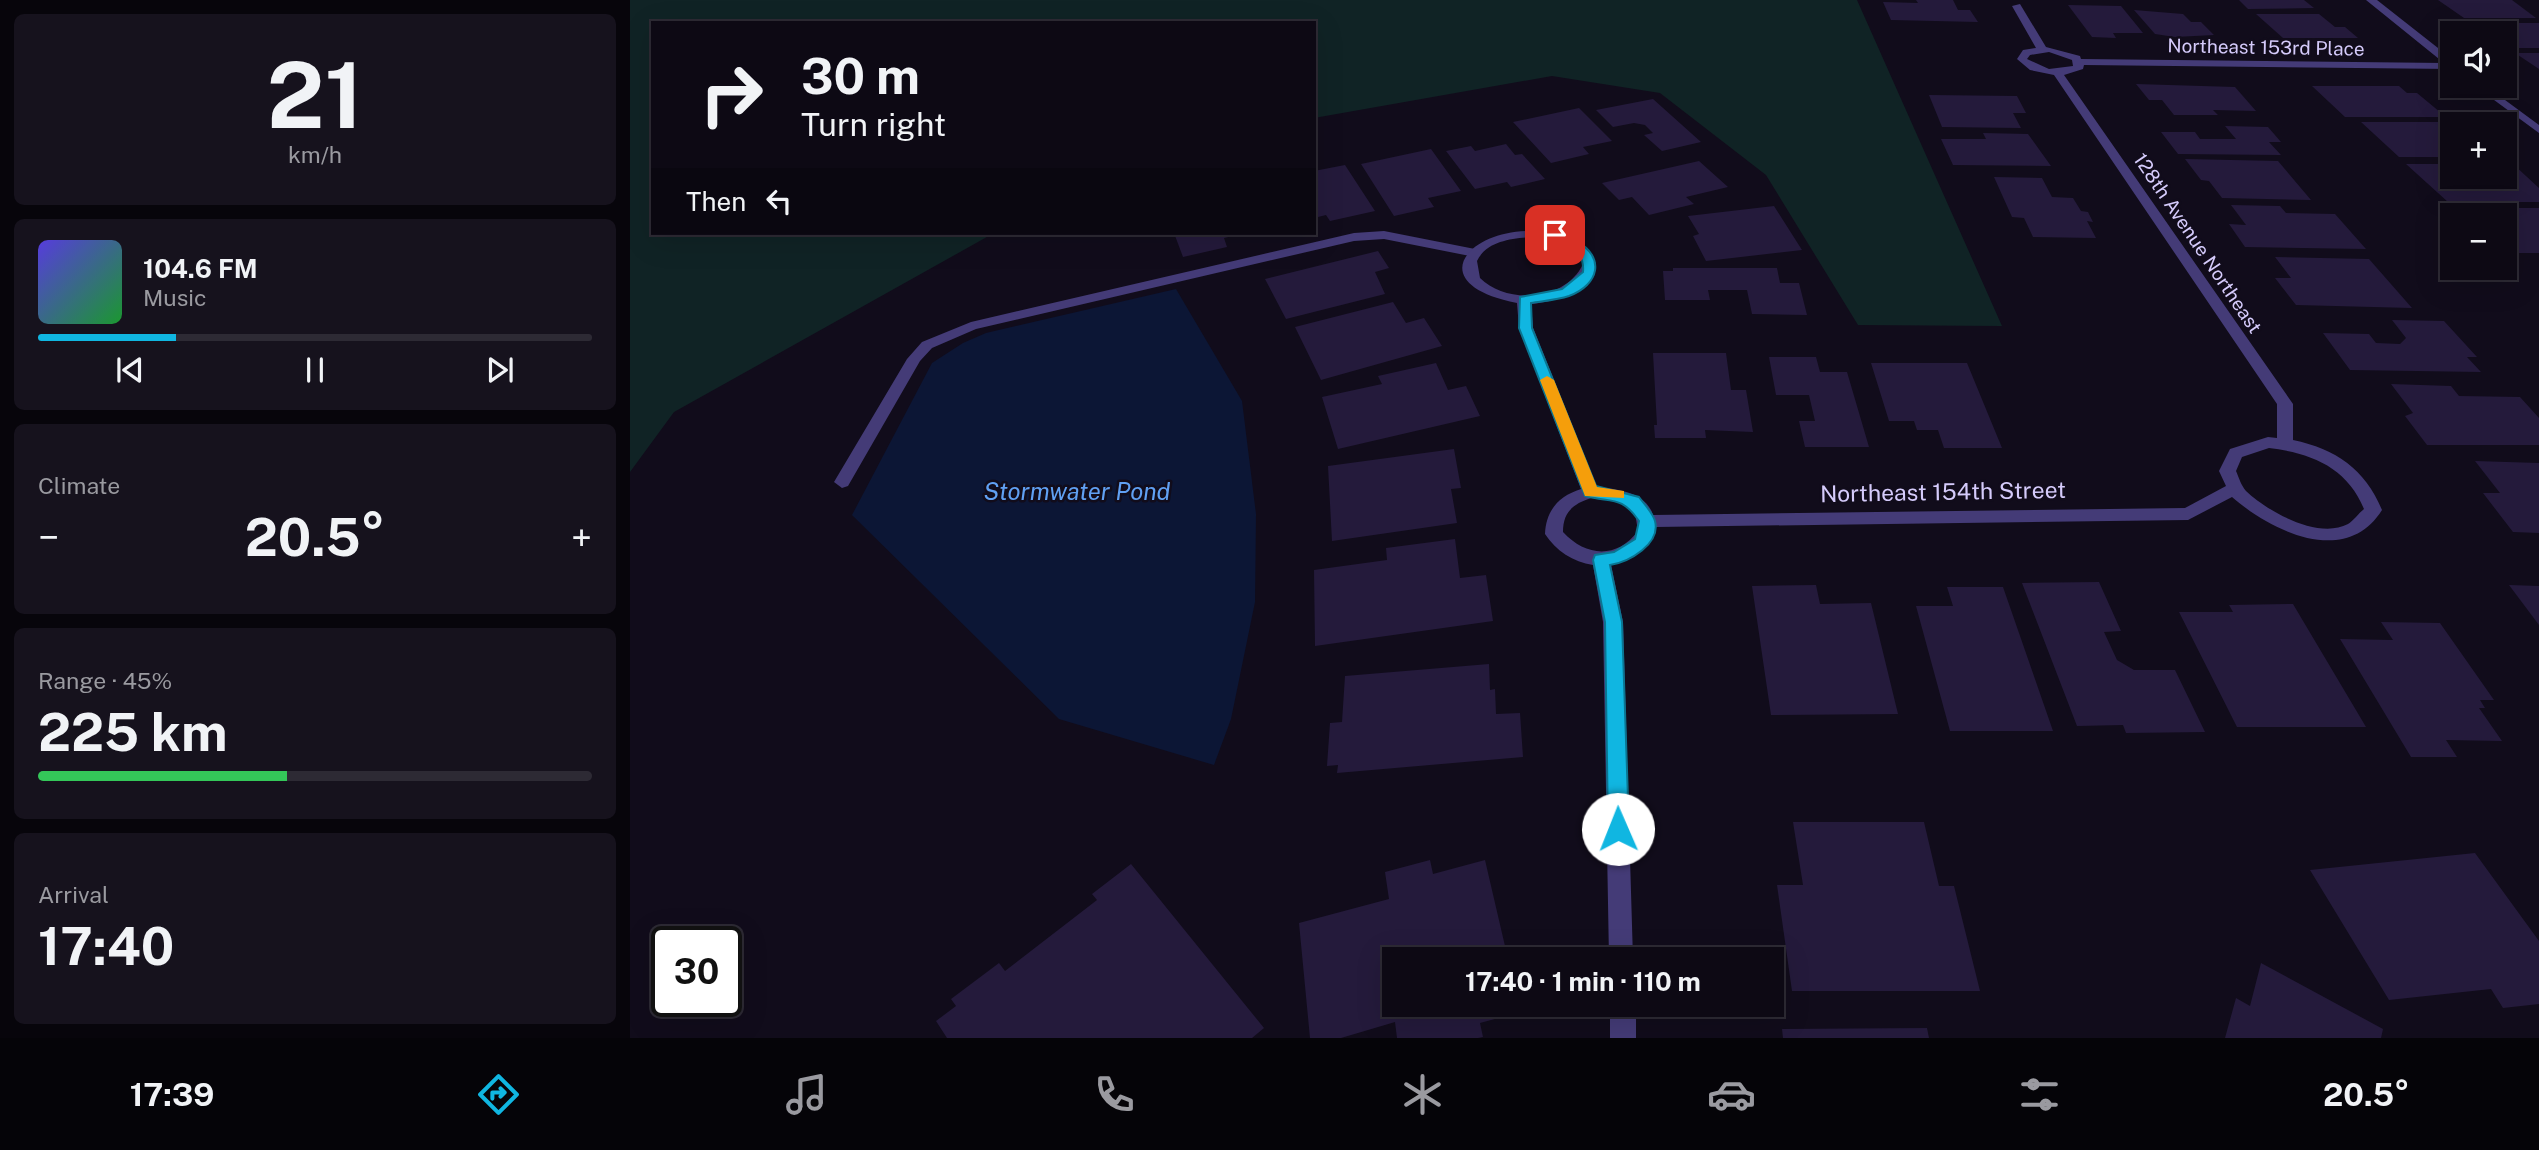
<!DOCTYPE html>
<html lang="en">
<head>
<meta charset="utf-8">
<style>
	:root { --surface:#0d0914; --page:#16121d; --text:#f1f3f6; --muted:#9a9aa0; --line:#2d2a34; --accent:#10b6e1 }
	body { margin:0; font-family:"Public Sans",sans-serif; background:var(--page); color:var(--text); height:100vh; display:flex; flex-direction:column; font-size:26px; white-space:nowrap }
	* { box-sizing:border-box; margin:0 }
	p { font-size:23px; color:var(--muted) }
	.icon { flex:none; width:38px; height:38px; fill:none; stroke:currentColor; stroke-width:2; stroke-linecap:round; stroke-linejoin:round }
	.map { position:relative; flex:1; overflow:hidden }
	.details { display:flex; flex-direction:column; gap:14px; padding:14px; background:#07050b; width:630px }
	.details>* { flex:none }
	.guide { position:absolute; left:21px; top:21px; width:665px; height:214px; border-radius:0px; box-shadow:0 7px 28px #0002,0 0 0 2px var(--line); background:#0d0914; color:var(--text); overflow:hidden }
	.fabs { position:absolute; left:1810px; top:21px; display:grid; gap:14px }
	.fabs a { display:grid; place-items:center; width:77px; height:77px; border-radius:0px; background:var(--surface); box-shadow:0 7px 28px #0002,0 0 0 2px var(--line); font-size:35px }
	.speed { position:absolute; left:21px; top:926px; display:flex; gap:14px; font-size:35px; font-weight:700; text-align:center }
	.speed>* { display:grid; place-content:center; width:91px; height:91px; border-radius:50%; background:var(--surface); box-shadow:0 7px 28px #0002,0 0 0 2px var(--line); line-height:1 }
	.speed .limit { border:4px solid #111; border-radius:10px; background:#fff; color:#111 }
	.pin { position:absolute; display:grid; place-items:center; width:60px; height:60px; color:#fff; margin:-30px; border-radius:14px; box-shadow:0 4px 10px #0006 }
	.me { position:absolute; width:77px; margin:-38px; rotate:359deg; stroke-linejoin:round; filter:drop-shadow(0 0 5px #0008) }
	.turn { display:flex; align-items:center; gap:24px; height:147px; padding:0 35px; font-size:32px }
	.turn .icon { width:91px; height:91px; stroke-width:2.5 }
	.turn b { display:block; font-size:49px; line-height:60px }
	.then { display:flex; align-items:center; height:66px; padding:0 35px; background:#0003; gap:14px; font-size:26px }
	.big { font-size:52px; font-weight:700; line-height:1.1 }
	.details .card { flex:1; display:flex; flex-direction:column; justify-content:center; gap:10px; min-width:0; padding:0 24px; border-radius:10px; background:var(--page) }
	.details .dial { align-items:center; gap:0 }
	.dial b { font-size:91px; line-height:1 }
	.song { display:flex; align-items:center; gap:21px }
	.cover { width:84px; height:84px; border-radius:10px; background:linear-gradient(135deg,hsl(250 70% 55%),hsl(130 70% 35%)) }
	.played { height:7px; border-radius:4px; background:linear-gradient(90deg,var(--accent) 25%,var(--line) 25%) }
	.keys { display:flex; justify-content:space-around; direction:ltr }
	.heat { display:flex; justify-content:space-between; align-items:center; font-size:38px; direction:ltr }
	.charge { height:10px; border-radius:5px; background:linear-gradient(90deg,#34c759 45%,var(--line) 0) }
	.trip { position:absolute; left:752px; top:947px; width:402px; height:70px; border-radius:0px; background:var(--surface); box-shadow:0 7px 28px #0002,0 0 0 2px var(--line); font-weight:700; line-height:70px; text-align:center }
	.dock { display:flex; height:112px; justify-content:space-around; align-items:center; background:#050408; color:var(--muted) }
	.dock .icon { width:49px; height:49px }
	.dock .on { color:var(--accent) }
	.dock b { font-size:32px; color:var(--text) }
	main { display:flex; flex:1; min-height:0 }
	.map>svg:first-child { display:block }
</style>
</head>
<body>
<main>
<section class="details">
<div class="card dial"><b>21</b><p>km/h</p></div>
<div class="card">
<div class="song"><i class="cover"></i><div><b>104.6 FM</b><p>Music</p></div></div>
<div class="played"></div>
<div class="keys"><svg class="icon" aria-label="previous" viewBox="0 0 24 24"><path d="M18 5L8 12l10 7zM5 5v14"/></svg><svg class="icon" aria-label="pause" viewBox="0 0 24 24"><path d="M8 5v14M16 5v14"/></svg><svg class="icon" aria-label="next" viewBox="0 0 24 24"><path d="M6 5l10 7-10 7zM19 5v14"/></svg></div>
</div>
<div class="card"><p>Climate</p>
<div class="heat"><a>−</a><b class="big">20.5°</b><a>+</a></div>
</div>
<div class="card"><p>Range · 45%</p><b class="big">225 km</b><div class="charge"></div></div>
<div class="card"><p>Arrival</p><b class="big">17:40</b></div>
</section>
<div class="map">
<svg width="1909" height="1038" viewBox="0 0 1909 1038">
	<rect width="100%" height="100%" fill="#110c1b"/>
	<path fill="#102325" d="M 0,0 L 1227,0 L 1372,326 L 1228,325 L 1136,175 L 1030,93 L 922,76 L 684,118 L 684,23 L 23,23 L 23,233 L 364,233 L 44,412 L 0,472 Z"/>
	<path fill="#0c1635" d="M 546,289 L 612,401 L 626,514 L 625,602 L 601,719 L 584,765 L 429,719 L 222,515 L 302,363 L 333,343 L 356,333 Z"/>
	<path fill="#241a3b" d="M 1286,0 L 1323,0 L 1328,10 L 1340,10 L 1348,22 L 1261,20 L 1253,2 L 1288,3 Z
		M 1609,0 L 1674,0 L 1684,8 L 1618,9 Z
		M 1808,0 L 1882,0 L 1906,18 L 1834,18 Z
		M 1438,5 L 1491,6 L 1513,33 L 1483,33 L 1486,38 L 1462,37 Z
		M 1504,10 L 1553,14 L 1561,22 L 1571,22 L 1584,35 L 1545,37 L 1525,34 Z
		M 1626,14 L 1689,14 L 1705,27 L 1715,27 L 1728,38 L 1653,38 Z
		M 1848,23 L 1909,23 L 1909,48 L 1883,48 L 1874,42 L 1874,33 L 1864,33 Z
		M 1885,53 L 1909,53 L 1909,69 Z
		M 1506,84 L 1605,87 L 1626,111 L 1583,110 L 1588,115 L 1544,115 L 1532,100 L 1519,100 Z
		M 1682,86 L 1769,86 L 1777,93 L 1787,93 L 1816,117 L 1715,117 Z
		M 1299,95 L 1387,96 L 1396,113 L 1383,113 L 1391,128 L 1312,127 Z
		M 1023,99 L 1071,142 L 1032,151 L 1014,135 L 1023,133 L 1015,125 L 1004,123 L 983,127 L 966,110 Z
		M 949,108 L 982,141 L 953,147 L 959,154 L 921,163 L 883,122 Z
		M 1731,122 L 1819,122 L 1822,125 L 1822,157 L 1769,157 Z
		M 1595,126 L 1638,127 L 1651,142 L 1639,142 L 1651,155 L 1548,154 L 1531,132 L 1565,132 L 1570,139 L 1606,139 Z
		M 1353,133 L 1398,134 L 1421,166 L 1323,165 L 1311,139 L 1356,139 Z
		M 876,144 L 885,155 L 892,154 L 915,179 L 881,187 L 877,182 L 845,189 L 816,151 L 841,146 L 845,151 Z
		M 801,149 L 831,191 L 798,198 L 804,207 L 764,216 L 731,164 Z
		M 1555,159 L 1648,161 L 1681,200 L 1592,198 L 1579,181 L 1571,180 Z
		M 1069,161 L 1098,187 L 1056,197 L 1064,204 L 1019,215 L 1002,197 L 989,200 L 972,183 Z
		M 1776,164 L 1822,164 L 1822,177 L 1874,177 L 1874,164 L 1883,164 L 1909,188 L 1909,202 L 1818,202 Z
		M 715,165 L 745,211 L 700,221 L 696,215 L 684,218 L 684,171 Z
		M 1364,177 L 1412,178 L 1422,197 L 1443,198 L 1451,211 L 1458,212 L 1463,222 L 1457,221 L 1466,238 L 1403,237 L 1394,218 L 1382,217 Z
		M 1601,205 L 1650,206 L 1656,213 L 1705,214 L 1736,249 L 1615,247 L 1599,224 L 1616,225 Z
		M 1144,206 L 1172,250 L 1076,261 L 1063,236 L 1069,234 L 1058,216 Z
		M 1824,208 L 1909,208 L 1909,253 L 1874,253 L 1874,215 L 1832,215 Z
		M 544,233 L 611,233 L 611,234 L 594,238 L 597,247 L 553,257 Z
		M 748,251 L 759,268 L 745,272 L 755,294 L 656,319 L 635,279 Z
		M 1645,257 L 1739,259 L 1782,308 L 1666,305 L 1645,278 L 1661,278 Z
		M 1043,268 L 1147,268 L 1150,283 L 1169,283 L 1177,315 L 1122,314 L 1117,290 L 1078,290 L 1080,300 L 1035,300 L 1033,271 L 1043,271 Z
		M 763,302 L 776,323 L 794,318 L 812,346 L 691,380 L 665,327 Z
		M 1762,320 L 1814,321 L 1847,357 L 1837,357 L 1851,372 L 1720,370 L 1693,333 L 1739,334 L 1746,343 L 1770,344 L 1776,338 Z
		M 1023,353 L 1096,353 L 1101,390 L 1116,390 L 1123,432 L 1075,430 L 1076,438 L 1025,438 L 1024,425 L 1027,425 Z
		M 1139,357 L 1186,357 L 1190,372 L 1217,372 L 1239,447 L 1175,447 L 1169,421 L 1185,421 L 1179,395 L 1146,395 Z
		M 806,363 L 818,390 L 836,386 L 850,416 L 708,449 L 692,397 L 752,384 L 748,376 Z
		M 1241,363 L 1337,363 L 1372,448 L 1314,448 L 1308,430 L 1287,430 L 1284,421 L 1259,421 Z
		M 1761,384 L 1821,386 L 1829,396 L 1890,397 L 1909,418 L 1909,445 L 1797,445 L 1775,416 L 1783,413 Z
		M 824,449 L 831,488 L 821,489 L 827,523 L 702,541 L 698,466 Z
		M 1845,461 L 1909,463 L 1909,533 L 1883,532 L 1853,493 L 1870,493 Z
		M 825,539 L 830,578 L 856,575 L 863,621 L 685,646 L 684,570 L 757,560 L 756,548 Z
		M 1469,582 L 1491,631 L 1474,632 L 1487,660 L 1504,670 L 1545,670 L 1575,732 L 1496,733 L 1493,725 L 1447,726 L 1392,583 Z
		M 1186,585 L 1190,604 L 1241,603 L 1268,714 L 1141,715 L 1122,586 Z
		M 1879,585 L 1909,586 L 1909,625 Z
		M 1317,587 L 1373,587 L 1423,731 L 1320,731 L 1286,606 L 1323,606 Z
		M 1663,604 L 1736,727 L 1607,727 L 1549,612 L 1603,612 L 1599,605 Z
		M 1751,622 L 1810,623 L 1864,700 L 1850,700 L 1855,708 L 1849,708 L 1872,741 L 1816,740 L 1827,757 L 1781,757 L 1710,639 L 1763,640 Z
		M 859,664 L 860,690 L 865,689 L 866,714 L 890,713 L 893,757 L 707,773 L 708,765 L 697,766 L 700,723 L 712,722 L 715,676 Z
		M 1163,822 L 1294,822 L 1309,886 L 1324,886 L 1350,991 L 1162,991 L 1147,885 L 1173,885 Z
		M 1845,853 L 1909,941 L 1909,1004 L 1873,1008 L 1861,989 L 1759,1000 L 1680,870 Z
		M 800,860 L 803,874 L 855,860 L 878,959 L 765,959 L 765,1004 L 889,1004 L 891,1012 L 850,1023 L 853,1037 L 848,1038 L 767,1038 L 765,1022 L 711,1038 L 680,1038 L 669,923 L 759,899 L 755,872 Z
		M 501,864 L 634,1028 L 622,1038 L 317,1038 L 306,1021 L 326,1006 L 321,999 L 369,963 L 375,971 L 467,900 L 462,894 Z
		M 1631,963 L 1753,1029 L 1751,1038 L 1595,1038 L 1606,998 L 1620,1006 Z
		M 1297,1028 L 1299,1038 L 1153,1038 L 1152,1029 Z"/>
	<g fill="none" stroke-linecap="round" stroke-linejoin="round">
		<path fill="#443b77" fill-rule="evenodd" d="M 754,231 L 845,249 L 852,253 L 845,257 L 754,239 L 724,241 L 346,329 L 302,348 L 290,361 L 218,486 L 212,488 L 204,482 L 277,359 L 292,342 L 341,322 L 724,233 Z"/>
		<path fill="#443b77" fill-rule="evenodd" d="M 1736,0 L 1747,0 L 1822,59 L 1822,69 L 1454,65 L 1453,69 L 1434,75 L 1663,404 L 1663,440 C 1706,449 1735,469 1752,510 C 1716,568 1641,531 1602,497 L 1558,520 L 1025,527 L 1026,532 C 1015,550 1002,561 981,565 L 993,622 L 1003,959 L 979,959 L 973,622 L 963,565 C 943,562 926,551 915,534 C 916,510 929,496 951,489 L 889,328 L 887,303 C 780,282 850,216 926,234 C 946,238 959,244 966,264 C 954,293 930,301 901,304 L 903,328 L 967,487 C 987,489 1016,492 1023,515 L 1555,508 L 1596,486 L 1589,471 L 1600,449 L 1638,437 L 1647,438 L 1647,404 L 1424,75 L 1400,70 L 1387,59 L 1393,50 L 1406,48 L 1382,6 L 1390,4 L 1416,47 L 1450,56 L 1451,59 L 1814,63 ZM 1419,52 L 1442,60 L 1443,66 L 1419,69 L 1397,59 L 1400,55 ZM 906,237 C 926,241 945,243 953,264 C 936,301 877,305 850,278 L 847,261 C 857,240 885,238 906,237 ZM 1639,448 C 1681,453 1717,467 1734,509 C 1729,513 1723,521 1718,524 C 1688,540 1637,511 1616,491 C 1611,485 1609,478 1606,471 L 1612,457 ZM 961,498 L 987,501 L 1005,513 L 1008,531 C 987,559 956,557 933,532 C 933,512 943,504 961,498 Z
			M 1845,86 L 1856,86 L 1909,125 L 1909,133 Z
			M 980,1004 L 1006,1004 L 1006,1038 L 980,1038 Z"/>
	</g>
	<path fill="#10b6e1" stroke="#0a7692" stroke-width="2" d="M 921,233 C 930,231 938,237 946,241 C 976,257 969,285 939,296 C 927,300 913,301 901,303 L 902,328 L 966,486 L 1009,497 C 1014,504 1023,513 1025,521 C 1031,544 999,562 980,565 L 992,622 L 999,829 L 996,836 L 988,839 L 981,836 L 978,829 L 975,622 L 963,560 L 965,555 L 984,552 L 1005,539 L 1009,521 C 991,495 982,503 955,496 L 889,328 L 890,297 L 932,289 L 953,272 C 955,250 938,247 921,238 Z"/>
	<path fill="#f59e0b" d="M 917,376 L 924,380 L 967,487 L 994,491 L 994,498 L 955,496 L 910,380 Z"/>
	<g text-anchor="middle" stroke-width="5" stroke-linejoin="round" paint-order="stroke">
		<g font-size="19" fill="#d5cbfb" stroke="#110c1b">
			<text transform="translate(1636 47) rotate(1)" y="7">Northeast 153rd Place</text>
			<text transform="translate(1568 243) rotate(56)" y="7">128th Avenue Northeast</text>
		</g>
		<g font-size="23" fill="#d5cbfb" stroke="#110c1b">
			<text transform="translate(1313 492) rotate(-1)" y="8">Northeast 154th Street</text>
		</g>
		<g font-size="24" font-style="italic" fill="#60a0f3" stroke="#110c1b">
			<text x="447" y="500">Stormwater Pond</text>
		</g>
	</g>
</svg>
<div class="fabs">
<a><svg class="icon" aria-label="sound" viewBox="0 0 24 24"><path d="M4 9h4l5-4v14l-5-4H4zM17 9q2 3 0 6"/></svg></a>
<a>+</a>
<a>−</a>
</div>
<div class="speed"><div class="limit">30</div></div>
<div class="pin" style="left:925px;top:235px;background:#d93025"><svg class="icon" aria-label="arrive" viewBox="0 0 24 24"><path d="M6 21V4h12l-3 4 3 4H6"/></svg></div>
<svg class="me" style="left:988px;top:829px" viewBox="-20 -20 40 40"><circle r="19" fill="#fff"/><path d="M0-13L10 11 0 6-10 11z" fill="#10b6e1"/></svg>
<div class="trip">17:40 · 1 min · 110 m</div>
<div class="guide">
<div class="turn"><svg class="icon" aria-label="right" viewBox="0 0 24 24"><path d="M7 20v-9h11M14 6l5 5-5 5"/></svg><div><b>30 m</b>Turn right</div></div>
<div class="then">Then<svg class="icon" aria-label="left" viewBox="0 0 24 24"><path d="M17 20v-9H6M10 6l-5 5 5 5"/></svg></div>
</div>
</div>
</main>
<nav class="dock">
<b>17:39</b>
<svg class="icon on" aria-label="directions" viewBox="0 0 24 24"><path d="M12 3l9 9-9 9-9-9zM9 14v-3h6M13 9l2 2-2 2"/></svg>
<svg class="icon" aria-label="music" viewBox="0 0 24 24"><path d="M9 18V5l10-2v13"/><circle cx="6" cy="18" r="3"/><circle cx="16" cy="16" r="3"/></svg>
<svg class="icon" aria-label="phone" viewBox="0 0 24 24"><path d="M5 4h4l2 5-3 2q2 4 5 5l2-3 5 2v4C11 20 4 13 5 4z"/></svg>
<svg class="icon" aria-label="climate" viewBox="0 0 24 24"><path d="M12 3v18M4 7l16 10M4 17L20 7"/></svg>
<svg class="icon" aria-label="car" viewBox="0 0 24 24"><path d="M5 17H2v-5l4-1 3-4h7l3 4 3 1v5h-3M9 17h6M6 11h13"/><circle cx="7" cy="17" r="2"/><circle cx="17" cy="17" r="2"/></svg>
<svg class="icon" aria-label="filters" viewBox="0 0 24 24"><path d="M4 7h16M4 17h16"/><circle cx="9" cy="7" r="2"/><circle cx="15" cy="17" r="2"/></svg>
<b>20.5°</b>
</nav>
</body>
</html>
